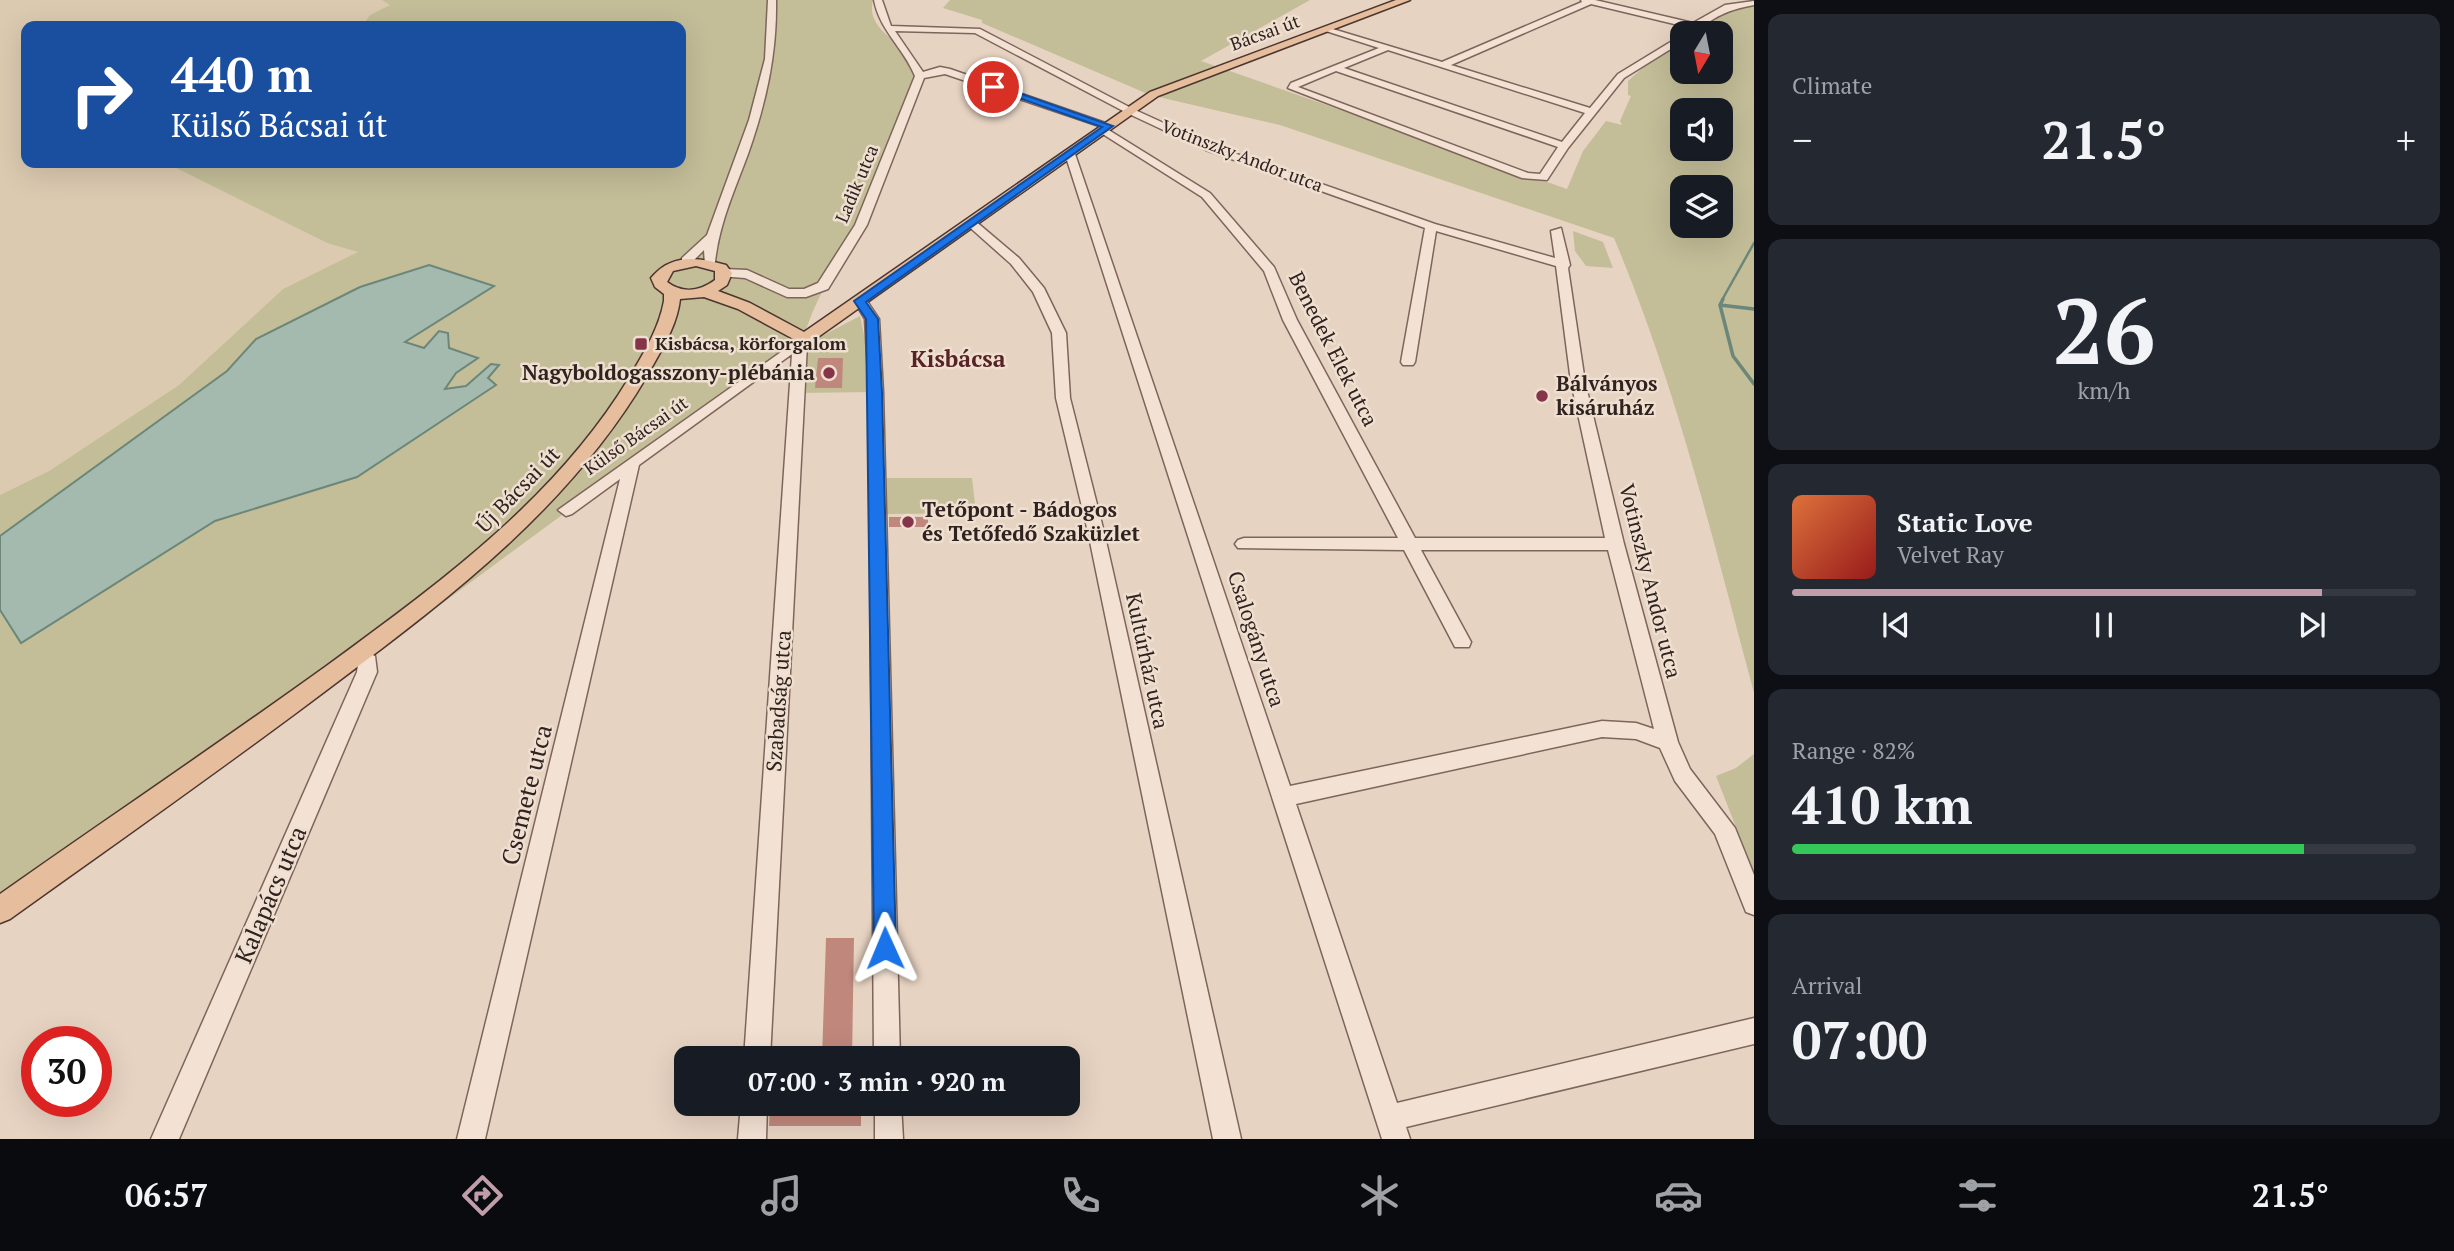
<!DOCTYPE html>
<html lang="en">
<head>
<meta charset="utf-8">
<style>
	:root { --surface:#171b24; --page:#242831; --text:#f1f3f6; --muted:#9ea1a6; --line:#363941; --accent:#c09da8 }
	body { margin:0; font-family:"PT Serif",serif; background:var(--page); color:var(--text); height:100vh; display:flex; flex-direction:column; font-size:26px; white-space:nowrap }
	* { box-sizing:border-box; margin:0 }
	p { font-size:23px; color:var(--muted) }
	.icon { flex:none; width:38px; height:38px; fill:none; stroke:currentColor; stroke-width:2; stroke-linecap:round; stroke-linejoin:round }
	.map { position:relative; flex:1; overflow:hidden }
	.sheet { display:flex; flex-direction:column; gap:14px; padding:14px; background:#0d0f14; width:700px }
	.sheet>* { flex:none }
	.guide { position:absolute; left:21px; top:21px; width:665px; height:147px; border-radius:14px; box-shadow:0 7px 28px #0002; background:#1a4fa0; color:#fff; overflow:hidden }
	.needle { width:46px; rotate:190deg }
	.fabs { position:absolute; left:1670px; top:21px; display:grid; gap:14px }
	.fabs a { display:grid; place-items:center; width:63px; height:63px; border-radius:14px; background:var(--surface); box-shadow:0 7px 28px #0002; font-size:35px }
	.speed { position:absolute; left:21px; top:1026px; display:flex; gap:14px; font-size:35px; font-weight:700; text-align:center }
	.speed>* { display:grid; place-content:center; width:91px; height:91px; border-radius:50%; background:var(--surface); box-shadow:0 7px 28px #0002; line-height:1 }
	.speed .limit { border:10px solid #d22; background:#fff; color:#111 }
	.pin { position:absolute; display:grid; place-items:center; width:60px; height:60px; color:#fff; margin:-30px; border:4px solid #fff; border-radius:50%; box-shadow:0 2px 7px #0007 }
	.me { position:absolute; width:77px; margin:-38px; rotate:359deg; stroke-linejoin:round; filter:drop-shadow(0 0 5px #0008) }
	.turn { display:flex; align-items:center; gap:24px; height:147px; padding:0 35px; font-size:32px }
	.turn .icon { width:91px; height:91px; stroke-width:2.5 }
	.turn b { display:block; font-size:49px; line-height:60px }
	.big { font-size:52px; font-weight:800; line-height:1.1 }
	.sheet .tile { flex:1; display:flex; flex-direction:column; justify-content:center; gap:10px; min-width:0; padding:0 24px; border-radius:14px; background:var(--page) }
	.sheet .dial { align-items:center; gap:0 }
	.dial b { font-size:91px; line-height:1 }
	.song { display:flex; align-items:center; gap:21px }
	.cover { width:84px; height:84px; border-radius:10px; background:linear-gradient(135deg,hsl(20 70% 55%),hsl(0 70% 35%)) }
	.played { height:7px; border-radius:4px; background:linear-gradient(90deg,var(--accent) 85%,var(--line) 85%) }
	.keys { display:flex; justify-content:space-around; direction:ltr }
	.heat { display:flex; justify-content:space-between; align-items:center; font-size:38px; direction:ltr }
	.charge { height:10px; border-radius:5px; background:linear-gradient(90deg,#34c759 82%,var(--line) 0) }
	.trip { position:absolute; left:674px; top:1046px; width:406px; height:70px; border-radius:14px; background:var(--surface); box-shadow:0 7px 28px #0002; font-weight:800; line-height:70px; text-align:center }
	.tabs { display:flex; height:112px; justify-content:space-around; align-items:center; background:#090b0e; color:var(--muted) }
	.tabs .icon { width:49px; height:49px }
	.tabs .current { color:var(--accent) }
	.tabs b { font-size:32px; color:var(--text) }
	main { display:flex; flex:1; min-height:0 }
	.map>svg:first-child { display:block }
</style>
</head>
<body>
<main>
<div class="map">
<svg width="1754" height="1139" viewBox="0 0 1754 1139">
	<rect width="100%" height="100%" fill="#e7d3c2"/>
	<path fill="#dbcab0" d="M 0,0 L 382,0 L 391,5 L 370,15 L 362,26 L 26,26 L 26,163 L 166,163 L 327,243 L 359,252 L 283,289 L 179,385 L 49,471 L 0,495 Z"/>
	<path fill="#c3bd98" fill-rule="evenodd" d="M 382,0 L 873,0 C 863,35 917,44 920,77 C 921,95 911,112 905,128 C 881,186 849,238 821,294 C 812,311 806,330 799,348 L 860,316 L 876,392 L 795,393 L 796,351 L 600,487 L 383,647 L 0,916 L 0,495 L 49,471 L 179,385 L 283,289 L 358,252 L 327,243 L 166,163 L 681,163 L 681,26 L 362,26 L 370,15 L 390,5 Z
		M 950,0 L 1310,0 L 1201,61 L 1567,189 L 1583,151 L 1606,121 L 1622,125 L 1620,121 L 1631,96 L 1628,95 L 1628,81 L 1647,64 L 1682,42 L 1682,72 L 1720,72 L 1720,33 L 1695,33 L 1730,8 L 1754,4 L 1754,693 C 1713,540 1676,385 1614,238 L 1280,125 L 1150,95 L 982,23 L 982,20 L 943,8 ZM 1682,110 L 1720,110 L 1720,149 L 1682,149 ZM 1682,187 L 1720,187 L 1720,226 L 1682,226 Z
		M 1573,231 L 1603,242 L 1613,268 L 1586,266 L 1575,251 Z
		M 885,478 L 972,478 L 976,513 L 886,514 Z
		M 1754,754 L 1754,873 L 1716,776 L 1736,768 Z"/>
	<path fill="#a4baae" stroke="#6c8779" stroke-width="2" d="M 429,265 L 494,286 L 405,342 L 424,348 L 439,331 L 448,333 L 449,348 L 478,358 L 456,373 L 445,389 L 466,386 L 491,364 L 499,365 L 488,378 L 496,385 L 357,477 L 215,521 L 21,643 L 0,610 L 0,536 L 227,371 L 256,339 L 360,287 Z"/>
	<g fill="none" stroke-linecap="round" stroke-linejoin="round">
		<path stroke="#6c8779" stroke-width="2.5" d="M 1722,300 L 1754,243"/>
		<path stroke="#6c8779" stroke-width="3.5" d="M 1720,305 L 1733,356 L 1754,384
			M 1720,305 L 1723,299
			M 1720,305 L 1754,309"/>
	</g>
	<path fill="#c0887d" d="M 818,358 L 843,358 L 842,388 L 815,388 Z
		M 889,517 L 928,517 L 928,527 L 889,527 Z
		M 826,938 L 854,938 L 852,1059 L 822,1059 Z
		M 770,1104 L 861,1104 L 861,1126 L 769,1126 Z"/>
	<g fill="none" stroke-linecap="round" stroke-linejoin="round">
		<defs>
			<path id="minor" d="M 768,0 L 776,0 C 777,54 766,103 748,154 C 735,189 719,224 715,262 L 705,265 L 704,250 L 690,264 L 682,264 L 682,258 L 707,235 L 749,120 L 765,59 Z
				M 874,0 L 882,0 L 891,26 L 980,29 L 1133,109 L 1214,146 L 1435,224 L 1555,258 L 1551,231 L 1561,228 L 1570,265 L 1568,268 L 1585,382 L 1624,544 L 1678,742 L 1690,769 L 1735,828 L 1754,875 L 1754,915 L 1746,912 L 1715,834 L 1675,781 L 1660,748 L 1636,739 L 1602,737 L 1296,804 L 1397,1103 L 1754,1018 L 1754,1044 L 1406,1127 L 1410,1139 L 1382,1139 L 1065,154 L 1070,151 L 1075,154 L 1290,786 L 1602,721 L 1636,723 L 1654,729 L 1608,550 L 1421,550 L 1471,642 L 1469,647 L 1455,647 L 1404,550 L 1238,548 L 1235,544 L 1238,540 L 1244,538 L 1398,538 L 1283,320 L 1264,271 L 1202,197 L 1098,131 L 1107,129 L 1210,193 L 1274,267 L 1297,320 L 1415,538 L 1605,538 L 1571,382 L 1556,266 L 1436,231 L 1415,362 L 1413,365 L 1403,365 L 1401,362 L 1425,228 L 1206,150 L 1127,113 L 975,33 L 895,31 L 923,72 L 940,67 L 950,69 L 1114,126 L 1105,128 L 945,74 L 924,78 L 867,225 L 828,289 L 806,297 L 787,297 L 745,278 L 720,276 L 718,273 L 724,269 L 747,270 L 789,289 L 804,289 L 818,283 L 855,225 L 915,76 C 903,47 880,31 874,0 Z
				M 1581,0 L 1595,0 L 1693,23 L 1725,5 L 1754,1 L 1754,5 C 1727,10 1713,17 1695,33 L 1686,33 L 1691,28 L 1591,4 L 1451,65 L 1590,108 L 1618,74 L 1682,35 L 1682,42 L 1624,78 L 1568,148 L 1547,180 L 1522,178 L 1288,88 L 1291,83 L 1379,48 L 1326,31 L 1326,27 L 1442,62 L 1582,2 ZM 1388,50 L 1585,113 L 1562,142 L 1344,68 ZM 1336,71 L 1558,147 L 1540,174 L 1528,173 L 1298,87 Z
				M 966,220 L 974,220 L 1019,258 L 1044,288 L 1066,333 L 1070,398 L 1104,532 L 1241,1139 L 1213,1139 L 1088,532 L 1056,398 L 1052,333 L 1033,292 L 1011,264 L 966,224 Z
				M 860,297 L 865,298 L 879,319 L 883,392 L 900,1059 L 874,1059 L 869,392 L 865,319 L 854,301 Z
				M 805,335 L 812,339 L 807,344 L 770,1059 L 744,1059 L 792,354 L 639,465 L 485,1139 L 457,1139 L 620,479 L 572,514 L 566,516 L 558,510 Z
				M 358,648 L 375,656 L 377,672 L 179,1139 L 151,1139 L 357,672 L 358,664 L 349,655 L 351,650 Z
				M 741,1104 L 767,1104 L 766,1139 L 738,1139 Z
				M 875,1104 L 901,1104 L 903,1139 L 875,1139 Z"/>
			<path id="major" d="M 1396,0 L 1410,0 L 1158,96 L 811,342 L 799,342 L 738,309 L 704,297 L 680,299 C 677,327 660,352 647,376 C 571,505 454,595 336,683 C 229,764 119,841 10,919 L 0,923 L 0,894 C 108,818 218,744 325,667 C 438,584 555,500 629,378 C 643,354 659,329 664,301 L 664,294 L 655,287 L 651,278 C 671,253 699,257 726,265 L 732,273 L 727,285 L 718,291 L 750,303 L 804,332 L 1150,92 ZM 696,266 L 715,271 L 715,280 C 700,291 683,294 667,282 L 673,271 Z"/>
		</defs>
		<use href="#minor" stroke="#7e655c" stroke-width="3"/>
		<use href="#major" stroke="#4c362f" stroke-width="3"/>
		<use href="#minor" fill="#f3e2d4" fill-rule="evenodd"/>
		<use href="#major" fill="#e6be9e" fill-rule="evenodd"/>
	</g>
	<path fill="#1a73e8" stroke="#114b97" stroke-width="2" d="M 993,84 L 1113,126 L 866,302 L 878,319 L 882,392 L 896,948 L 893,956 L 885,959 L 877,956 L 874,948 L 866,319 L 854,301 L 1102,127 L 990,88 Z"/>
	<g fill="#853449" stroke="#efdfd0" stroke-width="2.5">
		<rect x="634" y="337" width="14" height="14" rx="3.5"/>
		<circle cx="829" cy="373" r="7"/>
		<circle cx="1542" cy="396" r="7"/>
		<circle cx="908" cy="522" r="7"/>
	</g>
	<g text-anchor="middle" stroke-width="5" stroke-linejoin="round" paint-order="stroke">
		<g font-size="18" fill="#30221e" stroke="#efdfd0">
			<text transform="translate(1265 33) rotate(-20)" y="6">Bácsai út</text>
			<text transform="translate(1242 156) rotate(21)" y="6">Votinszky Andor utca</text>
			<text transform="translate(857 184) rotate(-67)" y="6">Ladik utca</text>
			<text transform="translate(636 436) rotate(-35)" y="6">Külső Bácsai út</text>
		</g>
		<g font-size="18" font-weight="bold" fill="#30221e" stroke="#efdfd0" text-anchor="start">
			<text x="655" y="350">Kisbácsa, körforgalom</text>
		</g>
		<g font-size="21" fill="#30221e" stroke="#efdfd0">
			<text transform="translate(1333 349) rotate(63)" y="7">Benedek Elek utca</text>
			<text transform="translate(518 490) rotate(-46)" y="7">Új Bácsai út</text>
			<text transform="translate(1650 581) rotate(76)" y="7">Votinszky Andor utca</text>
			<text transform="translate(1256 639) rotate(72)" y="7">Csalogány utca</text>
			<text transform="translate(1147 661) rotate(78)" y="7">Kultúrház utca</text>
			<text transform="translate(779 701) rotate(-86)" y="7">Szabadság utca</text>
		</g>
		<g font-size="21" font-weight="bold" fill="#30221e" stroke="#efdfd0" text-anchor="start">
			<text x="815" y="380" text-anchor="end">Nagyboldogasszony-plébánia</text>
			<text x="1556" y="391">Bálványos<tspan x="1556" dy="24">kisáruház</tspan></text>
			<text x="922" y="517">Tetőpont - Bádogos<tspan x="922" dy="24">és Tetőfedő Szaküzlet</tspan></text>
		</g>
		<g font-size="23" font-weight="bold" fill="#572325" stroke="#efdfd0">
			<text x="958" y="367">Kisbácsa</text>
		</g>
		<g font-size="24" fill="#30221e" stroke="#efdfd0">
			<text transform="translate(527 795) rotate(-76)" y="8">Csemete utca</text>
			<text transform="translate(271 895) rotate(-67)" y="8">Kalapács utca</text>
		</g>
	</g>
</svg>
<div class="fabs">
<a><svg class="needle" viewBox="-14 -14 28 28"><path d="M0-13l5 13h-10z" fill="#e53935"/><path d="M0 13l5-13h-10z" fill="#9ea1a6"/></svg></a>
<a><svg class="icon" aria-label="sound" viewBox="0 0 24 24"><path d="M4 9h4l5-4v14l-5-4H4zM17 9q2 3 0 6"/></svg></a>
<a><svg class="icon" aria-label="layers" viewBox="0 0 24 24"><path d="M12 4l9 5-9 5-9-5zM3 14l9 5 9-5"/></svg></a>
</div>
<div class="speed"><div class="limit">30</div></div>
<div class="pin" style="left:993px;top:87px;background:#d93025"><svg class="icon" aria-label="arrive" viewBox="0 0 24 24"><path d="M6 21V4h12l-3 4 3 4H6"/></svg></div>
<svg class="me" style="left:885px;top:948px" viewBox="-20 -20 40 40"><path d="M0-17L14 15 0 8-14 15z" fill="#1a73e8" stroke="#fff" stroke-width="4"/></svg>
<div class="trip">07:00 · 3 min · 920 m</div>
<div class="guide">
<div class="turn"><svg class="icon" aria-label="right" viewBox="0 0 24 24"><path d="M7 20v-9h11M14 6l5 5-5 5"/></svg><div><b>440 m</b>Külső Bácsai út</div></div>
</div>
</div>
<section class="sheet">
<div class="tile"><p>Climate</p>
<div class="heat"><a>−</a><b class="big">21.5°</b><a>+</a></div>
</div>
<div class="tile dial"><b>26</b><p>km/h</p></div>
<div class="tile">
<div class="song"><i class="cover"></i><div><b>Static Love</b><p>Velvet Ray</p></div></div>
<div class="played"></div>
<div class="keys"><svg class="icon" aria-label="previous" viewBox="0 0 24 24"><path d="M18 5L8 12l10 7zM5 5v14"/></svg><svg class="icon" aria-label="pause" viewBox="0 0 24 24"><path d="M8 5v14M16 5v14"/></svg><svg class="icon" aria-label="next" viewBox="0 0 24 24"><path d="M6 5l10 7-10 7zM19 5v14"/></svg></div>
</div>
<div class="tile"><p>Range · 82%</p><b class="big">410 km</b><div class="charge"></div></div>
<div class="tile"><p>Arrival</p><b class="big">07:00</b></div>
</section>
</main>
<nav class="tabs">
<b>06:57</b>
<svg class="icon current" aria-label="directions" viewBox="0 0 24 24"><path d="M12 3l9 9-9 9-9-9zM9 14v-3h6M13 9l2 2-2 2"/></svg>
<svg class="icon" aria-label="music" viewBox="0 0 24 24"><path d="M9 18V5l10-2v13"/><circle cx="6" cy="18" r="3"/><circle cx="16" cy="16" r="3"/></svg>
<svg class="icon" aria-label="phone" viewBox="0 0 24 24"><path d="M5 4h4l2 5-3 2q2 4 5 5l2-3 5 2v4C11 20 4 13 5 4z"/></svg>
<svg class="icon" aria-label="climate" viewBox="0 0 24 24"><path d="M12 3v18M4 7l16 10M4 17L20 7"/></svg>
<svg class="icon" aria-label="car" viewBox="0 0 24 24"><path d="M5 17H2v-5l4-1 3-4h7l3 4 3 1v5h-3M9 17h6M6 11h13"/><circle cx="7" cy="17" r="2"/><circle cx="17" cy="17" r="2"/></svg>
<svg class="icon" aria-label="filters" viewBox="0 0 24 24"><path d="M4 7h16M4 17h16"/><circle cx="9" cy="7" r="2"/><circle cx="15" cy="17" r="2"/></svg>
<b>21.5°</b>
</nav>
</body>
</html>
